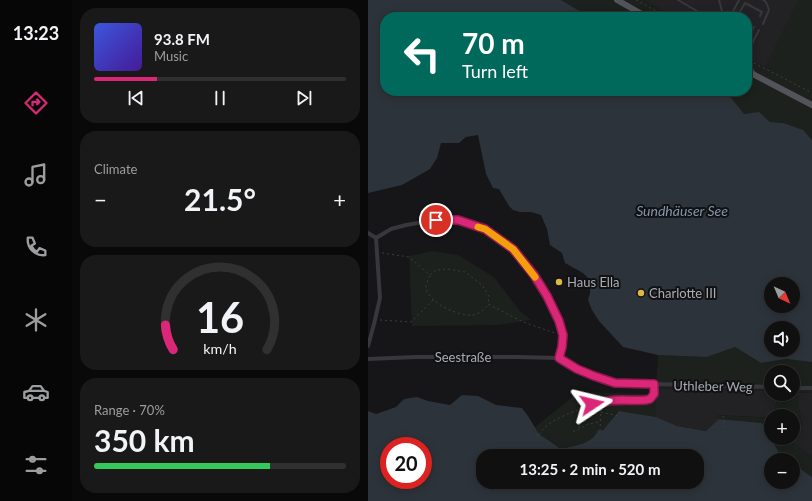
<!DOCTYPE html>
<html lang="en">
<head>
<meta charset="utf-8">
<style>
	:root { --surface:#101011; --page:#19191a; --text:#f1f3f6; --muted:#9c9d9f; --line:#303031; --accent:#db2777 }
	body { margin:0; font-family:Lato,sans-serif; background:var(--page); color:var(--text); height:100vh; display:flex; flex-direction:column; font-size:15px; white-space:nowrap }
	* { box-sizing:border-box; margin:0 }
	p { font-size:13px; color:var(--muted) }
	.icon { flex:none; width:22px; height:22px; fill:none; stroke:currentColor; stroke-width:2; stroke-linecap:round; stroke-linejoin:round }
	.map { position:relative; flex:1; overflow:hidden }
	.details { display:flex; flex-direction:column; gap:8px; padding:8px; background:#090909; width:296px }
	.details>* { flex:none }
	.banner { position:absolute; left:12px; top:12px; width:372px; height:84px; border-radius:16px; box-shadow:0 2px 10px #0003,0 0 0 1px var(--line); background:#00695c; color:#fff; overflow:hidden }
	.needle { width:26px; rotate:136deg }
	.controls { position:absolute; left:396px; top:277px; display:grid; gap:8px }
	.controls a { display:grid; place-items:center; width:36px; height:36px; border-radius:50%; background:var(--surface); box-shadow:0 2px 10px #0003,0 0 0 1px var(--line); font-size:20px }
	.speed { position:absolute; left:12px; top:437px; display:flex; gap:8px; font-size:20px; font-weight:700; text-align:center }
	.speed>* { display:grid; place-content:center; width:52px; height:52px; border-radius:50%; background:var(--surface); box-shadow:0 2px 10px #0003,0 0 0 1px var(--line); line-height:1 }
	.speed .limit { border:6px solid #d22; background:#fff; color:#111 }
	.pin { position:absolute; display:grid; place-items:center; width:34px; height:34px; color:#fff; margin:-17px; border:2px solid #fff; border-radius:50%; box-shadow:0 1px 4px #0007 }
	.me { position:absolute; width:44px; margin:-22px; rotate:80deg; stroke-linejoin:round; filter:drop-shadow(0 0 3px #0008) }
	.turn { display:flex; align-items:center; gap:14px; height:84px; padding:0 16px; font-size:18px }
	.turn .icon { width:52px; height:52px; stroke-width:2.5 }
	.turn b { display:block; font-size:28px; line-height:34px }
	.big { font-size:30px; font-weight:700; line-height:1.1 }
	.details .widget { flex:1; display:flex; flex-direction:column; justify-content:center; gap:6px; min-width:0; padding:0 14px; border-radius:16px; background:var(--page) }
	.details .dial { align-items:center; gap:0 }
	.dial svg { height:104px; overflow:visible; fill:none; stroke:var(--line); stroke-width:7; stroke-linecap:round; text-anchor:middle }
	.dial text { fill:var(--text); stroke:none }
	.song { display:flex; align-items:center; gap:12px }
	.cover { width:48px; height:48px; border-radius:6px; background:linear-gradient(135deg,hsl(230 70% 55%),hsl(260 70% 35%)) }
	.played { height:4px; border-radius:2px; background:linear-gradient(90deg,var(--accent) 25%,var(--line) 25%) }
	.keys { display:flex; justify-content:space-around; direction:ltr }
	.heat { display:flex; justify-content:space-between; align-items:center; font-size:22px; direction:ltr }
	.charge { height:6px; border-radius:3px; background:linear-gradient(90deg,#34c759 70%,var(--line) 0) }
	.trip { position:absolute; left:108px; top:449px; width:228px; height:40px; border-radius:16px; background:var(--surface); box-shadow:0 2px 10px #0003,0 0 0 1px var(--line); font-weight:700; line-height:40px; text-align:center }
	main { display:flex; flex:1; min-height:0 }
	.tabs { display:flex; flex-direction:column; width:72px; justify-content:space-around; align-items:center; background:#060607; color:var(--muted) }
	.tabs .icon { width:28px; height:28px }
	.tabs .selected { color:var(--accent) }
	.tabs b { font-size:18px; color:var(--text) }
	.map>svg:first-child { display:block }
</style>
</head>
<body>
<main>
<nav class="tabs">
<b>13:23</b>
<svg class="icon selected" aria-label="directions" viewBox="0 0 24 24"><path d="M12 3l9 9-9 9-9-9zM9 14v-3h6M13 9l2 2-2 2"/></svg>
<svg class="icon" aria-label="music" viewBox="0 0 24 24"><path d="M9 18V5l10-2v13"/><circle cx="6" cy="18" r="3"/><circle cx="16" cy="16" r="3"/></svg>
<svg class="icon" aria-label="phone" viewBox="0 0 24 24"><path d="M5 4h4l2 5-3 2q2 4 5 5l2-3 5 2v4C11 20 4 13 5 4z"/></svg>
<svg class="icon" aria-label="climate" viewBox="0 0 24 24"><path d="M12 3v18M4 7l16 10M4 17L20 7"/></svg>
<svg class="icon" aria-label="car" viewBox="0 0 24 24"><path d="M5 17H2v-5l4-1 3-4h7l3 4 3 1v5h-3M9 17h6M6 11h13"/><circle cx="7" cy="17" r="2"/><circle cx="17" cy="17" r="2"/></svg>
<svg class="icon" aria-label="filters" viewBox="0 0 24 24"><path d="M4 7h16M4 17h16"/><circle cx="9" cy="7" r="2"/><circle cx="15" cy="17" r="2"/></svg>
</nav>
<section class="details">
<div class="widget">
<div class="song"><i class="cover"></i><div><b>93.8 FM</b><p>Music</p></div></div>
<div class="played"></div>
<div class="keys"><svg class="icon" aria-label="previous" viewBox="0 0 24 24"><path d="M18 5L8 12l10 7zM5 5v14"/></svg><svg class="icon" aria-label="pause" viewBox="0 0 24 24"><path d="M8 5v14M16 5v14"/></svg><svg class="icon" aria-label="next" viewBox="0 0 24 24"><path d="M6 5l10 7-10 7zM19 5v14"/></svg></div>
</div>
<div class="widget"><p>Climate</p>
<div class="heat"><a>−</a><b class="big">21.5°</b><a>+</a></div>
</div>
<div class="widget dial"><svg viewBox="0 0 100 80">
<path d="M14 69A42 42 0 1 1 86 69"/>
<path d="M14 69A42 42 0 0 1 8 50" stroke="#db2777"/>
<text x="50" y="56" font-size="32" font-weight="700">16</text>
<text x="50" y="72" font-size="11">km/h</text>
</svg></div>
<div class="widget"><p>Range · 70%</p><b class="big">350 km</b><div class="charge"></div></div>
</section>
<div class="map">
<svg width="444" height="501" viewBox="0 0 444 501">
	<rect width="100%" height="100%" fill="#161517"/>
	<path fill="#222224" d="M 276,0 L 444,0 L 444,91 L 379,58 L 379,17 L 306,17 Z
		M 288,388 L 403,391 L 403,394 L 410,394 L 406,416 L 403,416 L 403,418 L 350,415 L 351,419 L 339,431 L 309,426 L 288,417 Z
		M 428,392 L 444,393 L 444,457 L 418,438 L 425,438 L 425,430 L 434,425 Z"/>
	<path fill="#1c211d" d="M 193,0 L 276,0 L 306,17 L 222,17 Z
		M 430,0 L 444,0 L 444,140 L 415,123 L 402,122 L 391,113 L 376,114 L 360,94 L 355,91 L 379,91 L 379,58 L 397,67 Z
		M 64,251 L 90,255 L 126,277 L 151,310 L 163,320 L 130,325 L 44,326 L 41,256 Z
		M 367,347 L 393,363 L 420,359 L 444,362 L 444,393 L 429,392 L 434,425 L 425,430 L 425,416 L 406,416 L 410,394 L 425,394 L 425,372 L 403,372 L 403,391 L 288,388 L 290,355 L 339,357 Z
		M 211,392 L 281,394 L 285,392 L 288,392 L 288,417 L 251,411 L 235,430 L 232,431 L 231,429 L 232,431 L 230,431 C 225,444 206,446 193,449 L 171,434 L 167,427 Z
		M 349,415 L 403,418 L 403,438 L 418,438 L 444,457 L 444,477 L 430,467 L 425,465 L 425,460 L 414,460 L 394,423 L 351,419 Z"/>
	<path fill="#2d333a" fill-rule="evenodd" d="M 0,0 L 193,0 L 222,17 L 17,17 L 17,91 L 355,91 L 360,94 L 376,114 L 391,112 L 402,122 L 415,123 L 435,130 L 444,140 L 444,362 L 419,359 L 393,363 L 367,347 L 339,357 L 290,355 L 255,347 L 231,321 L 224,310 L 220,300 L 222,293 L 222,280 L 215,273 L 197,263 L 194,253 L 182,245 L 179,229 L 173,215 L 163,212 L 152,212 L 145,210 L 141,206 L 131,189 L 125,188 L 118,174 L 110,135 L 98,137 L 91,143 L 73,143 L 69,158 L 62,169 L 34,185 L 0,193 ZM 403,284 L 425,284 L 425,306 L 403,306 ZM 403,328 L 425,328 L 425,350 L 403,350 Z
		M 94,395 L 110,396 L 128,405 L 154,408 L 160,416 L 171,434 L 193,449 C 206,446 225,444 230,430 L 232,431 L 235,430 L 251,411 L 288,417 L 309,426 L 338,431 L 351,419 L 394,423 L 415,460 L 403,460 L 403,482 L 425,482 L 425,465 L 430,467 L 444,477 L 444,501 L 0,501 L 0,411 L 8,414 L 28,407 L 36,399 L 49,397 L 60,401 L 82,405 ZM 21,446 L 55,446 L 55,480 L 21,480 ZM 115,456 L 329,456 L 329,482 L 115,482 Z"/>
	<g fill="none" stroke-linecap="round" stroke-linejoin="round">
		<path stroke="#3d3e43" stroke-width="1" stroke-dasharray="2 3" stroke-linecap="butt" d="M 268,0 L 299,17
			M 386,63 L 444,93
			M 14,253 L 41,257 L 62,275 L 68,270 L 80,269 L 97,272 L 114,285 L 121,296 L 120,304 L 155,322 L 190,334
			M 206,268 L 209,265
			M 62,276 C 60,279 58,284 58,288 C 60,303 92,317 105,315 C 111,314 116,310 120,305
			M 12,320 L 43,322 L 65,300
			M 233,412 L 250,416 L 249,415
			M 355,416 L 357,428
			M 211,428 L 211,410
			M 205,431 L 208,431 L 220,424 L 232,422
			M 232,431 L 233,406
			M 171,435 L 169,436 L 170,436 C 181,419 197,416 214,408"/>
		<path stroke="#37373c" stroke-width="2" d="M 310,0 L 334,14 L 344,17
			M 351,0 L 354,11 L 352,17
			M 362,17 L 371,0
			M 369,17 L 377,3 L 394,12 L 392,16
			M 395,24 L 401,10 L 398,2 L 395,0
			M 379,40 L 386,27
			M 387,73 C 375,56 383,46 391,30
			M 217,407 C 238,398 256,401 278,400 L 281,399 L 286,394 L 286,385"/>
		<path stroke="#37373c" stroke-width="4" d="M 0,233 L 8,238 L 12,298 L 6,324 L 0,346
			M 8,238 L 23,229 L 38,225 L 68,220 L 90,220 L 117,229 L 145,249 L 166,275 L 179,296 L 191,321 L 195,335 L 194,347 L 191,358
			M 0,359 L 48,357 L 149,357 L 191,358 L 209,369 L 226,376 L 247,383 L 403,387
			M 425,388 L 444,388"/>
		<path stroke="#53545a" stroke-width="6" d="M 249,0 L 279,17
			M 379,71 L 444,105"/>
	</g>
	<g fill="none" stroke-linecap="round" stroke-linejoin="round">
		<defs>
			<path id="route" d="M 68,220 L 90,220 L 117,229 L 145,249 L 166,275 L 179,296 L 191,321 L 195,335 L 194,347 L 191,358 L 209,369 L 226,376 L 247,383 L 286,384 L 286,394 L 282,399 L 278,400 C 260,401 241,398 224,404"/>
		</defs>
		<use href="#route" stroke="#8e194d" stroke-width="10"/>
		<use href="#route" stroke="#db2777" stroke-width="7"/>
		<path stroke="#f59e0b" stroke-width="7" d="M 110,227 L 117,229 L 145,249 L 167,277"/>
	</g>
	<g fill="#deb747" stroke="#111112" stroke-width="1.5">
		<circle cx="191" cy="282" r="4"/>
		<circle cx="273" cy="293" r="4"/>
	</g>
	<g text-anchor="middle" stroke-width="4" stroke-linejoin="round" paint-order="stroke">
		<g font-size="13" fill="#a9acb6" stroke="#111112" text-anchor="start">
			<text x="199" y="287">Haus Ella</text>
			<text x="281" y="298">Charlotte III</text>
		</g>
		<g font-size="13" fill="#a9acb6" stroke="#111112">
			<text x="95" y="362">Seestraße</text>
			<text transform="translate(345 386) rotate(1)" y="5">Uthleber Weg</text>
		</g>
		<g font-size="14" font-style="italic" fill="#8496ad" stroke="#111112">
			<text x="314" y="216">Sundhäuser See</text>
		</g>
	</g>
</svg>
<div class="controls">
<a><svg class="needle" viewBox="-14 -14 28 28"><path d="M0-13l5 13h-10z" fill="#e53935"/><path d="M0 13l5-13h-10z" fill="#9c9d9f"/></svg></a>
<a><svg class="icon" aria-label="sound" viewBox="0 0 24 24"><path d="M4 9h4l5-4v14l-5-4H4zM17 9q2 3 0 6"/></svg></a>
<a><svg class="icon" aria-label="search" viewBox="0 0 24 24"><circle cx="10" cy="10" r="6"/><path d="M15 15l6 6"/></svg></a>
<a>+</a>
<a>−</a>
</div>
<div class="speed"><div class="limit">20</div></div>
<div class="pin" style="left:68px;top:220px;background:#d93025"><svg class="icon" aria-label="arrive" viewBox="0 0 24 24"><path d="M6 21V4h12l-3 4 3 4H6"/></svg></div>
<svg class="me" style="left:224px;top:404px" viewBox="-20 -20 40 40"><path d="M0-17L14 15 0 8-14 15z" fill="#db2777" stroke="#fff" stroke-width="4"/></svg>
<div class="trip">13:25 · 2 min · 520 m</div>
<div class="banner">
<div class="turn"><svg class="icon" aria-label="left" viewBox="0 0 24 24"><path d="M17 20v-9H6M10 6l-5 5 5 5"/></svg><div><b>70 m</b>Turn left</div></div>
</div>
</div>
</main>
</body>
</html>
